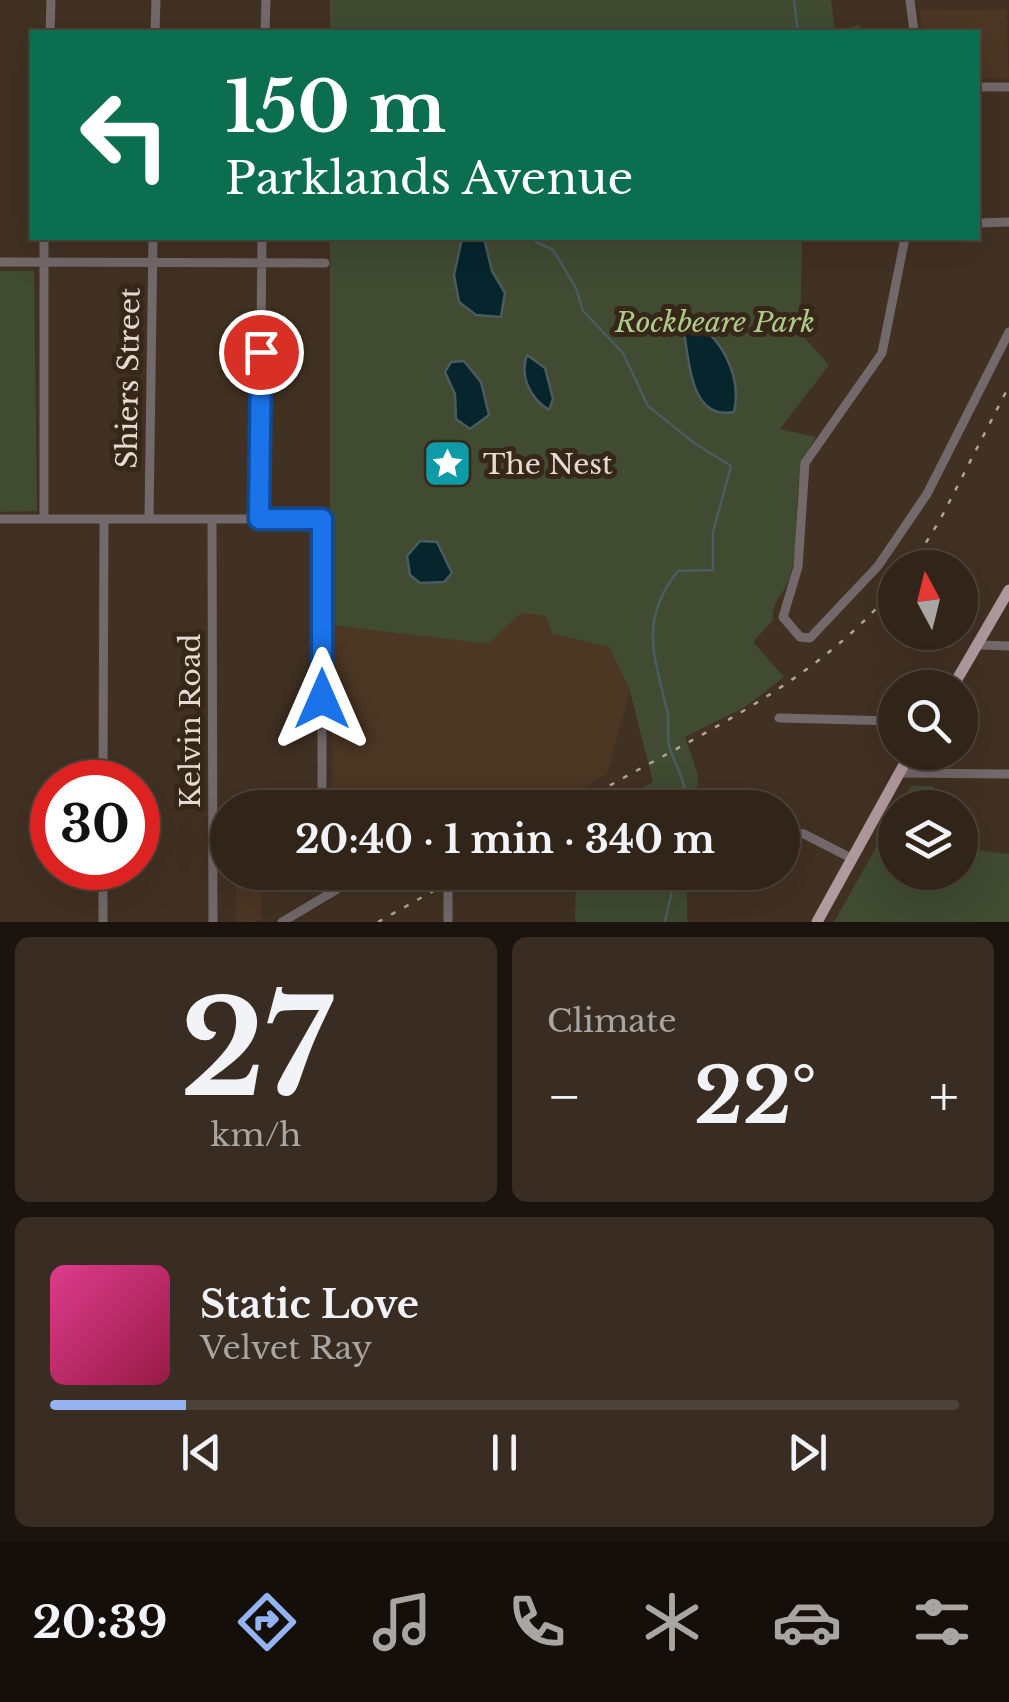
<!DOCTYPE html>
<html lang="en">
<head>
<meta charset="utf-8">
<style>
	:root { --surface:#31251a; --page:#392d23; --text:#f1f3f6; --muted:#a8a5a2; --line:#4c4239; --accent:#95b2f1 }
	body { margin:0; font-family:"Libre Baskerville",serif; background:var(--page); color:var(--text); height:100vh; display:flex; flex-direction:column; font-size:38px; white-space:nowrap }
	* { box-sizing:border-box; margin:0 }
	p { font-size:32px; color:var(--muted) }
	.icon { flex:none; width:55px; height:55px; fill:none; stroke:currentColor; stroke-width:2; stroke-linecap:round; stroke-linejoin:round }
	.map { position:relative; height:922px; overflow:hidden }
	.drawer { display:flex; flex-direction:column; gap:15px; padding:15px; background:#1b140e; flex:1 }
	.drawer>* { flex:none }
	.guide { position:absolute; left:30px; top:30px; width:950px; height:210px; border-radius:0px; box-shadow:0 10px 40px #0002,0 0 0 2px var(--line); background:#0b6e4f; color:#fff; overflow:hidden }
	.needle { width:65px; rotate:353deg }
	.controls { position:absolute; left:878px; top:550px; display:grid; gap:20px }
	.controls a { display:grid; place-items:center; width:100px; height:100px; border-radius:50%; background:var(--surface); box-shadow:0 10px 40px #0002,0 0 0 2px var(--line); font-size:50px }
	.speed { position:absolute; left:30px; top:760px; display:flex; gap:20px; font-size:50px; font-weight:700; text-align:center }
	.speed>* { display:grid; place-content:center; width:130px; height:130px; border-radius:50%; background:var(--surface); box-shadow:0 10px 40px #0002,0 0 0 2px var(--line); line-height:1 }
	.speed .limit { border:15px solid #d22; background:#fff; color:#111 }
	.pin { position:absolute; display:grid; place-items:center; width:85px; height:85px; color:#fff; margin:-42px; border:5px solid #fff; border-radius:50%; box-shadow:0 2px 10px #0007 }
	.me { position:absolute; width:110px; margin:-55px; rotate:0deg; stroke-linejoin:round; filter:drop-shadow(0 0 8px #0008) }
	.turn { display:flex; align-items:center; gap:35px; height:210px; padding:0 30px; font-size:45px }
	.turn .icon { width:130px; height:130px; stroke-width:2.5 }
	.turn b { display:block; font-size:70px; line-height:85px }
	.big { font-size:75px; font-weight:800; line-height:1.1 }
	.drawer .widget { flex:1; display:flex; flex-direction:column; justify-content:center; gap:15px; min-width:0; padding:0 35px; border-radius:15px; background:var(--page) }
	.drawer .dial { align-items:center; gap:0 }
	.dial b { font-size:130px; line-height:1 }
	.song { display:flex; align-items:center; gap:30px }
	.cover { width:120px; height:120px; border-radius:15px; background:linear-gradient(135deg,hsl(330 70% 55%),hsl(340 70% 35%)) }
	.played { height:10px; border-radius:5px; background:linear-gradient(90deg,var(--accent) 15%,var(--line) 15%) }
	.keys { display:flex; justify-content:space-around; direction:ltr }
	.heat { display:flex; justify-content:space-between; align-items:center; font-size:55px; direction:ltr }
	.drawer .tiles { flex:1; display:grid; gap:15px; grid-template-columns:1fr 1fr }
	.widget:last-child { grid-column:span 2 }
	.trip { position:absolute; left:210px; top:790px; width:590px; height:100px; border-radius:50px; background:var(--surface); box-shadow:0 10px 40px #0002,0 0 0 2px var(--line); font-weight:800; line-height:100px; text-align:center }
	.tab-bar { display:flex; height:160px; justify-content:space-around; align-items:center; background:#140f0a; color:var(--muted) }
	.tab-bar .icon { width:70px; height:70px }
	.tab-bar .selected { color:var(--accent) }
	.tab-bar b { font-size:45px; color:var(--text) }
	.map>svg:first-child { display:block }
</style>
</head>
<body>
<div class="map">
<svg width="1009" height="922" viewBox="0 0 1009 922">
	<rect width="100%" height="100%" fill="#413123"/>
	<path fill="#4c3624" d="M 919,10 L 1006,10 L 1009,78 L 978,78 L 978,32 L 923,32 Z
		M 521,613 L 547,616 L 552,634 L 609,647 L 630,691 L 607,774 L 550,807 L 333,807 L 330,625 L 487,644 Z
		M 236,876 L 261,876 L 261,920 L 257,922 L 236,922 Z"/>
	<path fill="#404b32" d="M 330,0 L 831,0 L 835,31 L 860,25 L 860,32 L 330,32 Z
		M 330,238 L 806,238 L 802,240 L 800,333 L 829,365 L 780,429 L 816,437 C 785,489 805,526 790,577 C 785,594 771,600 773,620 L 753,642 L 784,677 L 745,707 L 685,737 L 698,775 L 696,807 L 609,807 L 653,782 L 630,691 L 609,647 L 552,634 L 546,616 L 521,613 L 488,644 L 330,625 Z
		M 0,271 L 34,271 L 37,511 L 0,512 Z
		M 911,786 L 933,786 L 941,807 L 899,807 Z
		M 895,814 L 895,872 L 960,872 L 960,848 L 1009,854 L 1009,922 L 834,922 Z
		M 576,873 L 687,873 L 687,922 L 575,922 Z"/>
	<path fill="#07252d" stroke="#4a5c5e" stroke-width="2.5" d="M 462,238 L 484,238 L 492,271 L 505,293 L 501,317 L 476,315 L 459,302 L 454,275 Z
		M 688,320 C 722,334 742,377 734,412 C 687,421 690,354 682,323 Z
		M 527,355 L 545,368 L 553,399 L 549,410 C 531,399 519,377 527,355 Z
		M 464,361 L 481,382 L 489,415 L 470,429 L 456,419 L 455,394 L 445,372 L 451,362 Z
		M 420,541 L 437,542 L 452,573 L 444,582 L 420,583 L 410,575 L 407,556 Z"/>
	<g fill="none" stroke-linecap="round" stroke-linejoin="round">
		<path stroke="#4a5c5e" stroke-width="2.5" d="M 794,0 L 798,32
			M 528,238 L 553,250 L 576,288 L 583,311 L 623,353 L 648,406 L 694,443 L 731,466 L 713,532 L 713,570 L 678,571 C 639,619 654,656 667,710 C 670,722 666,737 670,749 C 679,774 686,778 685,808
			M 665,922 L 676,872"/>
		<path stroke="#73686a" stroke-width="9" d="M 910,0 L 914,32
			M 50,32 L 51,0
			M 155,32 L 156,0
			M 265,32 L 266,0
			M 978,87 L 1009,87
			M 978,223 L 1009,222
			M 44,238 L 44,519
			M 905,238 L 882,353 L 805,463 L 798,567 L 783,617 L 800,637 L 810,638 L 878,566 L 927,494 L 1009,332
			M 0,262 L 325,263
			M 0,519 L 322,519 L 322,808
			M 149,519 L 153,238
			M 212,519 L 213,922
			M 259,519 L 262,238
			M 980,645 L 1009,646
			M 779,718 L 895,721
			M 899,773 L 1009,774
			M 103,782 L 104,519
			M 782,832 L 804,834 L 851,858
			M 322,872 L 328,895
			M 448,872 L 448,922
			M 103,922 L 103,868
			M 282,922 L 366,872"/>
		<path stroke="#b19a9e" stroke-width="11" d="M 952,688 L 1009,590
			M 817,922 L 911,752"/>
		<path stroke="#b0a59a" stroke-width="2.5" stroke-dasharray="5 10" stroke-linecap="butt" d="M 910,568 L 940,520 L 1009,386
			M 571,808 C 682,741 811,690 895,587
			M 378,922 L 467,872"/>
	</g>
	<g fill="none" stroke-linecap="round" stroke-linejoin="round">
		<defs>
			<path id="route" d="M 261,352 L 259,519 L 322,519 L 322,699"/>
		</defs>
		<use href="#route" stroke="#114b97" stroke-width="25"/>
		<use href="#route" stroke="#1a73e8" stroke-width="18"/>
	</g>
	<defs>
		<symbol id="sight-square" viewBox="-11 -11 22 22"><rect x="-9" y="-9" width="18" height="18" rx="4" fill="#0f9aa8" stroke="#362719"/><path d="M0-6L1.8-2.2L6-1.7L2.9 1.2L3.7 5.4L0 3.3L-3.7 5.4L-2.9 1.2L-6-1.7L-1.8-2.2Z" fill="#fff"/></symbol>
	</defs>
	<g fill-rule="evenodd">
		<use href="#sight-square" x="420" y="436" width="55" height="55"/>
	</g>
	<g text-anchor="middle" stroke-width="10" stroke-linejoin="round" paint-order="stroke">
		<g font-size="28" font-style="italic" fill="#aeca89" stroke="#362719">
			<text x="715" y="332">Rockbeare Park</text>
		</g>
		<g font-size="28" fill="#e5dbd2" stroke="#362719">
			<text transform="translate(128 378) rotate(-89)" y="10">Shiers Street</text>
			<text transform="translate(190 721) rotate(-90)" y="10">Kelvin Road</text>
		</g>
		<g font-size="28" fill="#e5dbd2" stroke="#362719" text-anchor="start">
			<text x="483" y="474">The Nest</text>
		</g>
	</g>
</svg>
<div class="controls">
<a><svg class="needle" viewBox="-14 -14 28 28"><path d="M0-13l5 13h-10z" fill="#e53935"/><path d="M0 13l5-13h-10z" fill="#a8a5a2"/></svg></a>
<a><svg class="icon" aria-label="search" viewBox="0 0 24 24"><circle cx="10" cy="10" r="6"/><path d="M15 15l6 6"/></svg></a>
<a><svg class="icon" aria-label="layers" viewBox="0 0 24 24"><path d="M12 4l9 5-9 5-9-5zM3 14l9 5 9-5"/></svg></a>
</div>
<div class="speed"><div class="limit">30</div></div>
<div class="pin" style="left:261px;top:352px;background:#d93025"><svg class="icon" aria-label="arrive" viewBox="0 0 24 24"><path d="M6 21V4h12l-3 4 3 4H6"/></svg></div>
<svg class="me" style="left:322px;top:699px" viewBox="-20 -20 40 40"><path d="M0-17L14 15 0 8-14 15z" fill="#1a73e8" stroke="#fff" stroke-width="4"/></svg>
<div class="trip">20:40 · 1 min · 340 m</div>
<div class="guide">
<div class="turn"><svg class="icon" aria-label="left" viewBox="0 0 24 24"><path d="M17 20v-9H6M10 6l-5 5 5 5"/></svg><div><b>150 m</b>Parklands Avenue</div></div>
</div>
</div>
<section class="drawer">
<div class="tiles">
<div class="widget dial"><b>27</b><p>km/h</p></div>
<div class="widget"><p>Climate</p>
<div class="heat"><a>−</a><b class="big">22°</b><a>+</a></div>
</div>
<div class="widget">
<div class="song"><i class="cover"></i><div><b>Static Love</b><p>Velvet Ray</p></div></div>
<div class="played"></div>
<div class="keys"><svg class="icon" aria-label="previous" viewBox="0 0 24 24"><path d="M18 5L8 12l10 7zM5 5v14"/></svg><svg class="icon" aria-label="pause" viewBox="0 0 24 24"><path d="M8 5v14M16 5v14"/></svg><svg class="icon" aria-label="next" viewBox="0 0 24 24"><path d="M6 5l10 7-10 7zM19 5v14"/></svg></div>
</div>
</div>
</section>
<nav class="tab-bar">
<b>20:39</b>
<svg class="icon selected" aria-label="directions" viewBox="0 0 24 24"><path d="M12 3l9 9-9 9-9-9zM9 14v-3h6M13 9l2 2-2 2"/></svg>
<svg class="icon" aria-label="music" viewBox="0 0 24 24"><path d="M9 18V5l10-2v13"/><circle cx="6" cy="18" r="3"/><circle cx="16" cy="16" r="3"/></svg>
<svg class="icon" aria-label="phone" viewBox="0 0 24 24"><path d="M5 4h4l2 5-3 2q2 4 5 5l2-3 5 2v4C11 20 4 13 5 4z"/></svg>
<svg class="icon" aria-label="climate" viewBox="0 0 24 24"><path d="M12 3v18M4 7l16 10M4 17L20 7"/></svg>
<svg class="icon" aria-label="car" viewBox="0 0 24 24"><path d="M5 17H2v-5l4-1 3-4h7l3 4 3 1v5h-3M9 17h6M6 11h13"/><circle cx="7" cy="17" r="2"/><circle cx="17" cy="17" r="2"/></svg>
<svg class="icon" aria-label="filters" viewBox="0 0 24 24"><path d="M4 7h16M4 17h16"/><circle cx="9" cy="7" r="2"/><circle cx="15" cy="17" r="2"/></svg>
</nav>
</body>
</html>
